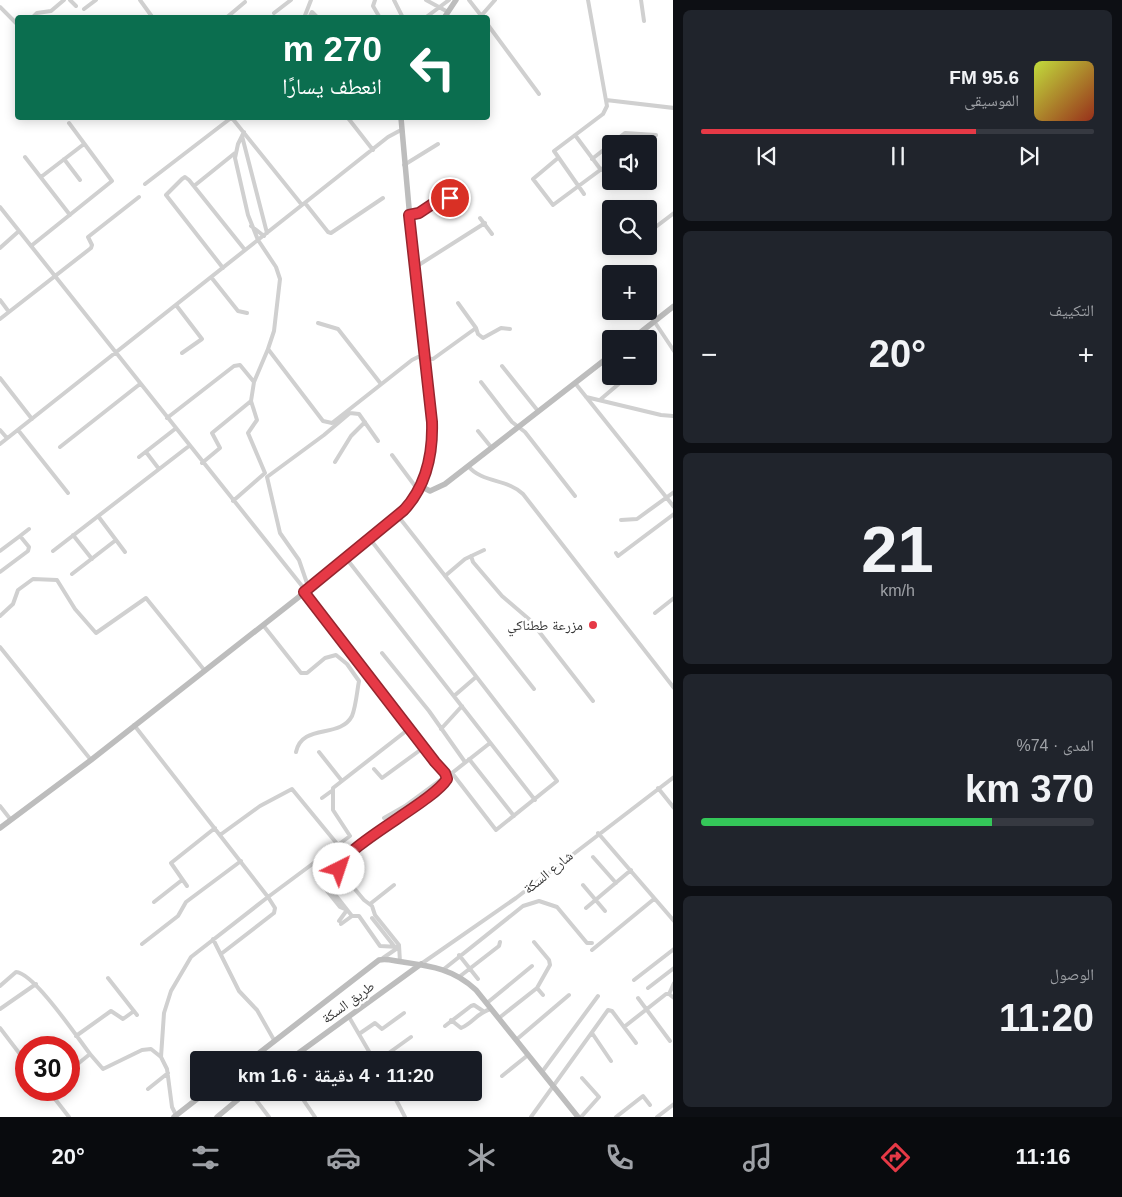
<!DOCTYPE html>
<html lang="ar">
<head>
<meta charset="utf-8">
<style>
	:root { --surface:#171b24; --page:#20242c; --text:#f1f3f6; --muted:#9ea1a6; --line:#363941; --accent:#e63946 }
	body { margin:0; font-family:Arial,"Noto Naskh Arabic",sans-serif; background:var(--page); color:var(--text); direction:rtl; height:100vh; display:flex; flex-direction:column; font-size:19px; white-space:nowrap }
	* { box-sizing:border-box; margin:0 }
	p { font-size:16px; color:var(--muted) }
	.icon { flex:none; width:28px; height:28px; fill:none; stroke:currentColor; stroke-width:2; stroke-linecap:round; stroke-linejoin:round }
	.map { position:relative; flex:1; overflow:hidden; direction:ltr }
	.drawer { display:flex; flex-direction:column; gap:10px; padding:10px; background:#0d0f14; width:449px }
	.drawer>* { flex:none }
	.banner { position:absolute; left:15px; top:15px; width:475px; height:105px; border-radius:5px; box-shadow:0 2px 12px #0003; direction:rtl; background:#0b6e4f; color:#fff; overflow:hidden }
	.controls { position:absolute; left:602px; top:135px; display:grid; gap:10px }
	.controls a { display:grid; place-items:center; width:55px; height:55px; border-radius:5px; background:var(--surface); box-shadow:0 2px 12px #0003; font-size:25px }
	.speed { position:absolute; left:15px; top:1036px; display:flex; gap:10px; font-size:25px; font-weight:700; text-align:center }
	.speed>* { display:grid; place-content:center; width:65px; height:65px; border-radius:50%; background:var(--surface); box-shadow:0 2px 12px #0003; line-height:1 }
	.speed .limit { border:8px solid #d22; background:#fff; color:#111 }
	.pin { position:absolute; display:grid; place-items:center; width:42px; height:42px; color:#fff; margin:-21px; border:2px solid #fff; border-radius:50%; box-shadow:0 1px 5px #0007 }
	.me { position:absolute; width:55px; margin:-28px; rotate:41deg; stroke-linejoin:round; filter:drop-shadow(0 0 4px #0008) }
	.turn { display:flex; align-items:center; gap:18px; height:105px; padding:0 25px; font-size:22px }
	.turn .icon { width:65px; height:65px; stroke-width:2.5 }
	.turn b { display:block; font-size:35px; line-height:42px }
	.big { font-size:38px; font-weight:800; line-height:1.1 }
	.drawer .widget { flex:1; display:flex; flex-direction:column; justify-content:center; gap:8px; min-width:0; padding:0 18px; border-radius:8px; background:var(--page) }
	.drawer .dial { align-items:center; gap:0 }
	.dial b { font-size:65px; line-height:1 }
	.song { display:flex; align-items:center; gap:15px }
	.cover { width:60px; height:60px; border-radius:8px; background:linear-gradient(135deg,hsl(70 70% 55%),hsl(10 70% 35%)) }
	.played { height:5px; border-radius:2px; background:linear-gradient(90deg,var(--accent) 70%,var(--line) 70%) }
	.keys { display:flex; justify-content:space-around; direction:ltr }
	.heat { display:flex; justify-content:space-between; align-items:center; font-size:28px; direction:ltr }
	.charge { height:8px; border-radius:4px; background:linear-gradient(90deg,#34c759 74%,var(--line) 0) }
	.trip { position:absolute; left:190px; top:1051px; width:292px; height:50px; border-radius:5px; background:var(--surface); box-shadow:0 2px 12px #0003; font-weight:800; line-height:50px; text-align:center; direction:rtl }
	.tab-bar { display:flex; height:80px; justify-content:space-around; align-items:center; background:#090b0e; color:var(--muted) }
	.tab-bar .icon { width:35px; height:35px }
	.tab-bar .active { color:var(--accent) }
	.tab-bar b { font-size:22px; color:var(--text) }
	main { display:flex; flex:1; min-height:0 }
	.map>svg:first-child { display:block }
</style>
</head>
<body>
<main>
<section class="drawer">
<div class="widget">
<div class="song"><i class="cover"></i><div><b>95.6 FM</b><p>الموسيقى</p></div></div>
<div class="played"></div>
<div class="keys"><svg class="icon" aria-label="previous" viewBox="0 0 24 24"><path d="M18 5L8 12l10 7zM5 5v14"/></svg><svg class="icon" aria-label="pause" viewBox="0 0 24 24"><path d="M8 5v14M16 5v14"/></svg><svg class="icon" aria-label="next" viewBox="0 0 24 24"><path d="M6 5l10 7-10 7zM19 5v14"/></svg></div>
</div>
<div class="widget"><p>التكييف</p>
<div class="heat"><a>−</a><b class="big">20°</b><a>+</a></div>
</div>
<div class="widget dial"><b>21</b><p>km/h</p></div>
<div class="widget"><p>المدى · 74%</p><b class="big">370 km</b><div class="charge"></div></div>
<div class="widget"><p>الوصول</p><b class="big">11:20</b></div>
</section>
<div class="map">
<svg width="674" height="1117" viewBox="0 0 674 1117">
	<rect width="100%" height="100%" fill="#fff"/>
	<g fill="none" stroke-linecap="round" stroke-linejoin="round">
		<path stroke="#d0d0d0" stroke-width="4" d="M 70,0 L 76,6
			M 140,0 L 153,18
			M 375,0 L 373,6 L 380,18
			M 394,0 L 403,18
			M 426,0 L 448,12
			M 469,0 L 483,18
			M 641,0 L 644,21
			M 0,7 L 18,25
			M 84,9 L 96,0
			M 274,13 L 291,0
			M 481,16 L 495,0
			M 32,18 L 37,13 L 51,11 L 64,0
			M 226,18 L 245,2
			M 304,18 L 311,0
			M 309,18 L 312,12 L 318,18
			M 425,18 L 449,0
			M 488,25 L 539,94
			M 606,100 L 674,108
			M 232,118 L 302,205
			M 348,118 L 373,150
			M 244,132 L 238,144 L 235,158 L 248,215 L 258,240 L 276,267 L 280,279 L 274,331 L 268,349
			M 575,135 L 601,170
			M 242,136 L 267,233
			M 636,144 L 648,135
			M 25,157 L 70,215
			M 558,158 L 533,179 L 553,205 L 611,162
			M 64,159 L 80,180
			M 592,159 L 625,133 L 656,135
			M 404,165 L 438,144
			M 41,177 L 84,144
			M 145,184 L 231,118
			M 194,186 L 235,153
			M 584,194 L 554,151 L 603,114 L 607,106 L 588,0
			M 305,203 L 328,232 L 331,233 L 383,198
			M 0,207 L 302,586 L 423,748 L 447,775 L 446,781 C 437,788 429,797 419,803 C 404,814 342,853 339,869
			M 409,215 L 422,211 L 437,201 L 450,198 L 454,202
			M 480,218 L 492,234
			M 251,226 L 264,236
			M 649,232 L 674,213
			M 31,246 L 112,181 L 69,123
			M 622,246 L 626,249 L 631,246
			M 0,248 L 19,231
			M 223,268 L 166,195 L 182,179 L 185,177 L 189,180 L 245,250
			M 414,268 L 485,223
			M 211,277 L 238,311 L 247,313
			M 0,300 L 9,312
			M 458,303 L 476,328
			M 176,305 L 202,339 L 182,353
			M 0,319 L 91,248 L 92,245 L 88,237 L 139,197
			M 654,321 L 674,351
			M 318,323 L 338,329 L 381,384
			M 502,366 L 538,411
			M 0,378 L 32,419
			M 254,382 L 268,349 L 323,421 L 332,423 L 412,360 L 418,357 L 433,359 L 476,328 L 478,334 L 483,338 L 501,328 L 510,329
			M 481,382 L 512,422 L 525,432 L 575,496
			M 575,383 L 674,507
			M 586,397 L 661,415 L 674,416
			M 601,399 L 628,376
			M 167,418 L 234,366 L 240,365 L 254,382 L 251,401 L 257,420 L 248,433 L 265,473 L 233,501
			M 0,430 L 7,438
			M 18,430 L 68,493
			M 478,431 L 491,447
			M 0,444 L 388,137 L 401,130
			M 60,447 L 140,384
			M 146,452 L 159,469
			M 392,455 L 418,490
			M 139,457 L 175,429
			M 335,462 L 351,436 L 365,422
			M 202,463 L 220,448 L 212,433 L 251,401
			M 468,466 C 482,483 508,479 523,494 L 674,688
			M 98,516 L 125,552
			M 398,516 L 534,689
			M 621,520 L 637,519 L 674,492
			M 73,535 L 92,559
			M 20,536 L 29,529
			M 370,539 L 557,781 L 496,830 L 452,773 L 490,743
			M 0,551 L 20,536 L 29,547 L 28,551 L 0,572
			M 53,551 L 189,446
			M 616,553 L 618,556 L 674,514
			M 471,556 L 473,562 L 502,596 L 530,620 L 593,701
			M 346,558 L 535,800
			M 72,574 L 116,540
			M 445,576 L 465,559 L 484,550
			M 309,589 L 299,560 L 280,533 L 267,477 L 324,435 L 350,413 L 359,414 L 378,441
			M 655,613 L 674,598
			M 0,616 L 13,604 L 18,590 L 33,579 L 57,580 L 75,609 L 96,633 L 146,598 L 205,671
			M 263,625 L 301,673 L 307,673 L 325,658 L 336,655 L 347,664 L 359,681 C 357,691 356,706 352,716 C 340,739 302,723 296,752
			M 0,647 L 91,760
			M 382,653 L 429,711 L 465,762
			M 454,696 L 476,677
			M 134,725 L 268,897 L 191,957 L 171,991 L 164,1013 L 161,1057 L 167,1069 L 172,1107 L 176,1115
			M 441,729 L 462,706
			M 319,752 L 342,781
			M 469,759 L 514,816
			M 374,769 L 382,778 L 423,748
			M 658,788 L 674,808
			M 322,798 L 333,790
			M 0,806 L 11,820
			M 384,818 L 405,806 L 447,775
			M 598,833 L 674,921
			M 220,835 L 260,806 L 292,789 L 338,845
			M 593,857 L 616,883
			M 348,881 L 364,900 L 372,906 L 375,915 L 399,945 L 400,962
			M 583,885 L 605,911
			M 187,886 L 171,863 L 215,828
			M 154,902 L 182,880
			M 370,904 L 394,885
			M 586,908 L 631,870
			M 372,918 L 394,946
			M 339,921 L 347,910 L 340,907 L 324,887 L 326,883 L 352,916 L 359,916 L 380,946 L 399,947
			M 341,924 L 352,916
			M 213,939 L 239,991 L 257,1010 L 274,1040
			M 142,944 L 178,916 L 186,902 L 241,861
			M 592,950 L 654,899
			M 221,954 L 274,913 L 275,908 L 268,897 L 350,836 L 333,810 L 333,788 L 410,728
			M 459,955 L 478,979
			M 383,958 L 399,947
			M 421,964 L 516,898 L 674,777
			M 444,969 L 523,906 L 539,901 L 557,907 L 587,943 L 592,943
			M 459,977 L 499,946 L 500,942
			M 108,978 L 137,1015
			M 634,980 L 674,949
			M 0,986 L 16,972 C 34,973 77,1037 90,1054
			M 537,988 L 543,995
			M 648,988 L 674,968
			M 669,994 L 674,983
			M 638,998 L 670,1041
			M 487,1003 L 532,966
			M 0,1009 L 36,984
			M 349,1017 L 374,1060
			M 499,1018 L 537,988 L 550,965 L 549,960 L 534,942
			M 451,1020 L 461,1028 C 473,1023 478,1012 491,1009
			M 445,1026 L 471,1006 L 474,1005 L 483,1011
			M 624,1027 L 666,994 L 669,994 L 674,998
			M 0,1028 L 26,1062
			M 592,1033 L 611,1061
			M 359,1034 L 375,1023 L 382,1029 L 404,1013
			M 76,1036 L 111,1011 L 123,1019 L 134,1011
			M 516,1040 L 569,995
			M 379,1060 L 411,1037
			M 69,1071 L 90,1054 L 103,1069 L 142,1050 L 151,1049 L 161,1057
			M 542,1072 L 598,996
			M 502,1076 L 528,1055
			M 148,1089 L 168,1073
			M 48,1090 L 69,1117
			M 250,1092 L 269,1117
			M 298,1092 L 315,1117
			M 392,1092 L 405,1117
			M 531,1117 L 608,1010 L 612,1011 L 636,1043
			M 581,1117 L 599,1097 L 582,1078
			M 616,1117 L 643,1096 L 650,1105
			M 657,1117 L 674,1104"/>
		<path stroke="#bdbdbd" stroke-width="5.5" d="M 444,18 L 456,0
			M 632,339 L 674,306
			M 420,486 L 430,491 L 445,484 L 611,355
			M 0,828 L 91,760 L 309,589 L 404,511 L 418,491 L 431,454 L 432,422 L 415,275 L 401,118
			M 250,1060 L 379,960 C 387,958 394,961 403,962 C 431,966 454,969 476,990 L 578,1117
			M 289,1060 L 421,964
			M 174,1117 L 206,1092
			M 217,1117 L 247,1092"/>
	</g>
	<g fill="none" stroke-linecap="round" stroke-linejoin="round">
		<defs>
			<path id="route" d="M 339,869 C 344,845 432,803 447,779 L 445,773 L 435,762 L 304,592 L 404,510 C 426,486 433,455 432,422 L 409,215 L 419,213 L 437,201 L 450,198"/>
		</defs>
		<use href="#route" stroke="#96252e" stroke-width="12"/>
		<use href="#route" stroke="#e63946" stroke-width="9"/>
	</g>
	<circle fill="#e63946" stroke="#fff" stroke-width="2" cx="593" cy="625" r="5"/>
	<g text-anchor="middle" stroke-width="5" stroke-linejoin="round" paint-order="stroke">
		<g font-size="14" fill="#333" stroke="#fff" text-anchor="end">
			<text x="583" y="630">مزرعة ططناكي</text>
		</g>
		<g font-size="14" fill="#333" stroke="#fff">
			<text transform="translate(548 872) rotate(-39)" y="5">شارع السكة</text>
			<text transform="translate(348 1002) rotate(-36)" y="5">طريق السكة</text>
		</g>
	</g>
</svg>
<div class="controls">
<a><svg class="icon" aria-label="sound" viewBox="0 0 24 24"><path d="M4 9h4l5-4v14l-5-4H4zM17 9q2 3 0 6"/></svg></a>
<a><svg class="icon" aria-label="search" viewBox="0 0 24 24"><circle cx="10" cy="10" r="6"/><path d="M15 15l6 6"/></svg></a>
<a>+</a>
<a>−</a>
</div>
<div class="speed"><div class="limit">30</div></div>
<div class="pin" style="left:450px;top:198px;background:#d93025"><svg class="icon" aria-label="arrive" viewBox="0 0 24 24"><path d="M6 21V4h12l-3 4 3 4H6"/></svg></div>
<svg class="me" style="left:339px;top:869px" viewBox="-20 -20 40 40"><circle r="19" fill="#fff"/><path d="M0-13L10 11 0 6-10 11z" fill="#e63946"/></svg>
<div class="trip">11:20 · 4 دقيقة · 1.6 km</div>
<div class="banner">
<div class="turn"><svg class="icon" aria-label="left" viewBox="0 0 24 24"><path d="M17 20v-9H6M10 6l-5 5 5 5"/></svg><div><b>270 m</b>انعطف يسارًا</div></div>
</div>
</div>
</main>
<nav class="tab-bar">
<b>11:16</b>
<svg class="icon active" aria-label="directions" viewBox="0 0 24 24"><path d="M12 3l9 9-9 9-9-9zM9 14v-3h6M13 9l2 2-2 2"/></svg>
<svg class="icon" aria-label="music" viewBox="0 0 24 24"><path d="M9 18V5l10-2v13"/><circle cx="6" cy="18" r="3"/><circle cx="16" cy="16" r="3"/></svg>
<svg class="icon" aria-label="phone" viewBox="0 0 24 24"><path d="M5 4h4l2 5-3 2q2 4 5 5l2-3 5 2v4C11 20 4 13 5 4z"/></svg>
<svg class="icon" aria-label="climate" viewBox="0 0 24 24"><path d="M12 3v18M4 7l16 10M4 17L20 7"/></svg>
<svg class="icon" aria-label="car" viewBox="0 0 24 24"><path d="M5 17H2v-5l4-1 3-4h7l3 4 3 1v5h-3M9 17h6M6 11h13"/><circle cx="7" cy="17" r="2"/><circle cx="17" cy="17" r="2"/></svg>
<svg class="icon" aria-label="filters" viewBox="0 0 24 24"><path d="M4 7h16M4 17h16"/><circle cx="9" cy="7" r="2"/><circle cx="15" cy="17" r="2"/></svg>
<b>20°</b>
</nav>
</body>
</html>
